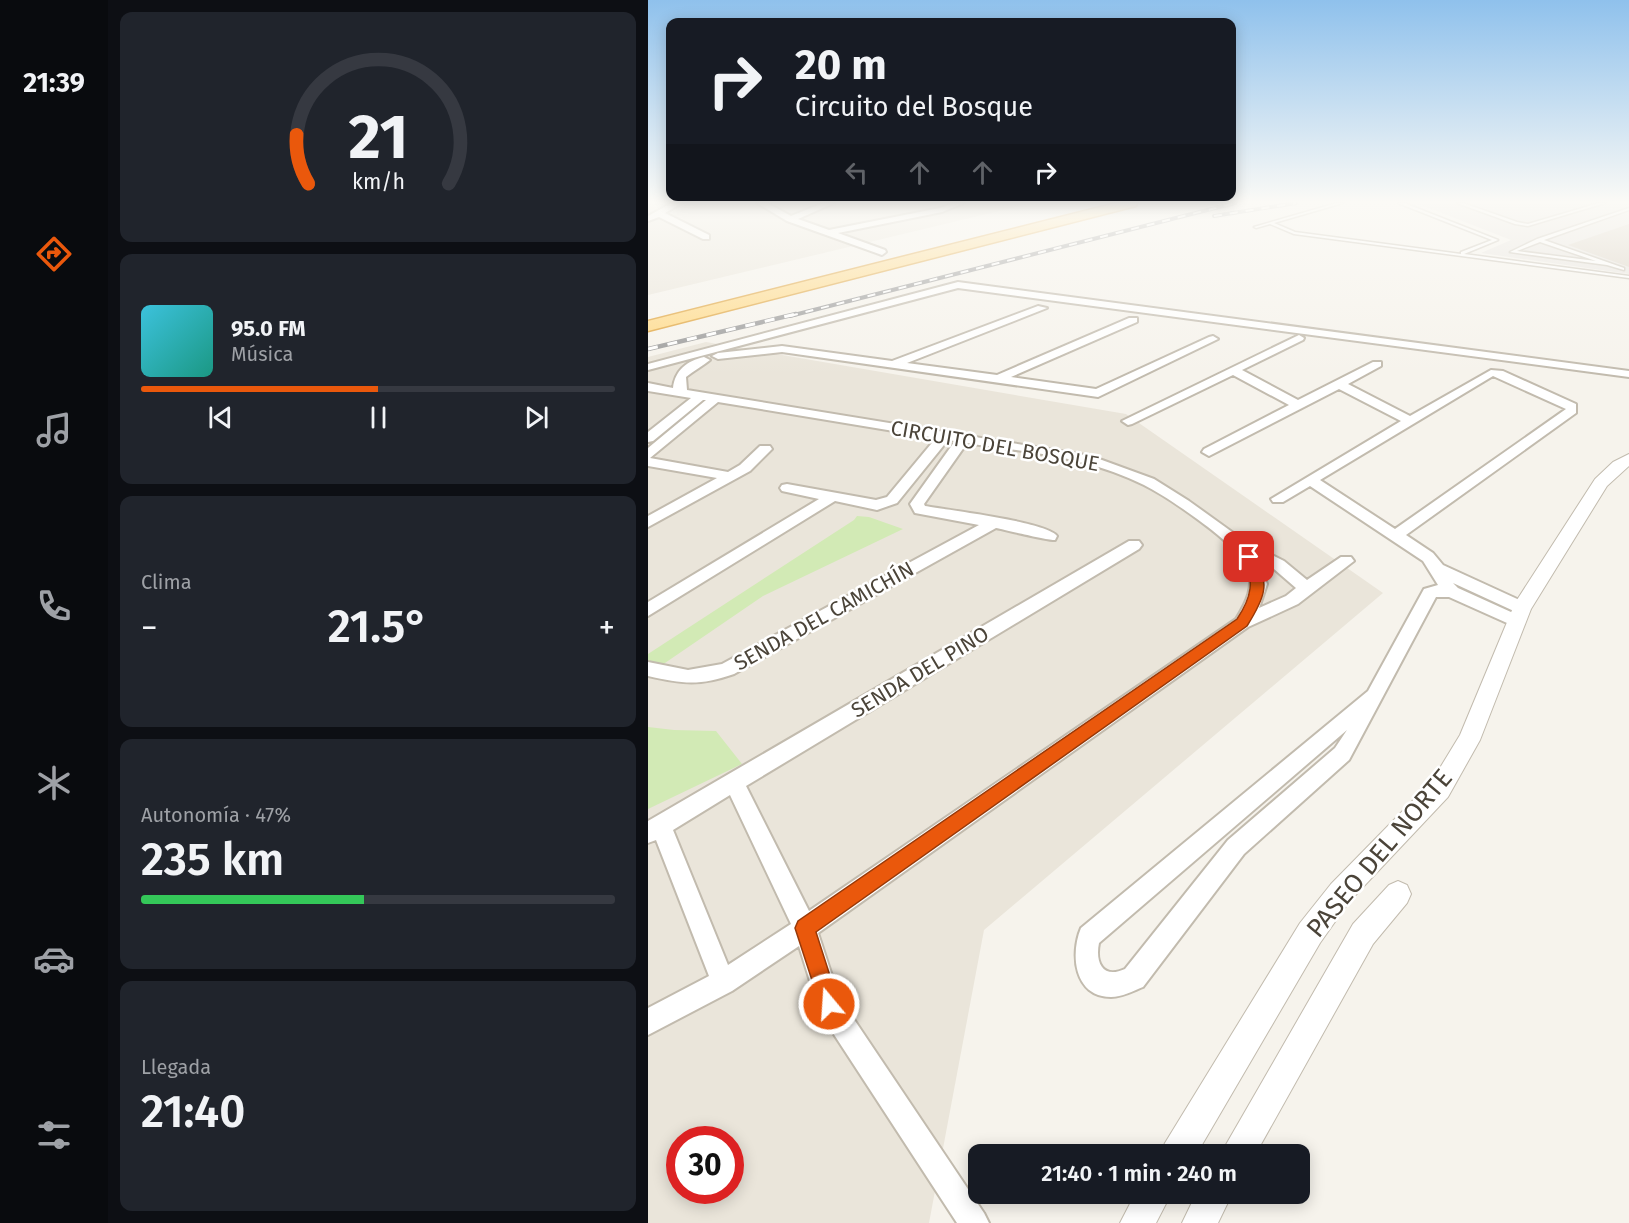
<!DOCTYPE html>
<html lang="es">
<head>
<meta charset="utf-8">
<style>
	:root { --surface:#171b24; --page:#20242c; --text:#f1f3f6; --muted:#9ea1a6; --line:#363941; --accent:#ea580c }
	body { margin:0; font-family:"Fira Sans",sans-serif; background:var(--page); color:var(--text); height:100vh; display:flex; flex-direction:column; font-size:22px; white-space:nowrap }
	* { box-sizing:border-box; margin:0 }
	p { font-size:20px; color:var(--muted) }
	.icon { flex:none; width:33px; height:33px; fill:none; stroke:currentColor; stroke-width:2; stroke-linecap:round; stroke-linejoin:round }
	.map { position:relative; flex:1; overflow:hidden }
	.details { display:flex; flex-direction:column; gap:12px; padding:12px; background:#0d0f14; width:540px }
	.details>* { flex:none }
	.hud { position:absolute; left:18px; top:18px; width:570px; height:183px; border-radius:12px; box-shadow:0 3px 15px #0003; background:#171b24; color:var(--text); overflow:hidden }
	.speed { position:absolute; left:18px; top:1126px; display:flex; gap:12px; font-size:30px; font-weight:700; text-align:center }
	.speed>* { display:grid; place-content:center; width:78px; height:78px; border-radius:50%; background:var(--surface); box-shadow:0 3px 15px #0003; line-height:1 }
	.speed .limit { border:9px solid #d22; background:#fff; color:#111 }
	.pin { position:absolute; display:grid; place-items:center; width:51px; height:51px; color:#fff; margin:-26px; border-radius:12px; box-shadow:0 3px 9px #0006 }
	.me { position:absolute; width:66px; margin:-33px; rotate:342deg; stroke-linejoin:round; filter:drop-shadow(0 0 4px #0008) }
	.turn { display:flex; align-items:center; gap:21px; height:126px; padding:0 30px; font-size:27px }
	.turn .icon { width:78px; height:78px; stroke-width:2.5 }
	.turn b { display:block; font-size:42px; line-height:51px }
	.lanes { display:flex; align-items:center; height:57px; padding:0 30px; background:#0003; justify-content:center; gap:30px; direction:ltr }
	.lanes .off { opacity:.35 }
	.big { font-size:45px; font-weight:600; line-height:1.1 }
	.details .card { flex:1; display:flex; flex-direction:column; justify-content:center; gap:9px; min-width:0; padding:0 21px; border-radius:12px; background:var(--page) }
	.details .dial { align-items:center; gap:0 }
	.dial svg { height:156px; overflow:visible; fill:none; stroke:var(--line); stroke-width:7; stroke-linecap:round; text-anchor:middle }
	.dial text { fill:var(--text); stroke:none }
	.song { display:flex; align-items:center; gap:18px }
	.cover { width:72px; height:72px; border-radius:9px; background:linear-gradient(135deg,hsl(190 70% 55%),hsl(170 70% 35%)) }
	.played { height:6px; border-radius:3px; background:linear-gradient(90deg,var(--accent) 50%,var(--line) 50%) }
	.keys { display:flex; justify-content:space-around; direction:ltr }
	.heat { display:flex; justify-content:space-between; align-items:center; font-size:33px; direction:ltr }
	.charge { height:9px; border-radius:4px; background:linear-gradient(90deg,#34c759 47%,var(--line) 0) }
	.trip { position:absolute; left:320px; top:1144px; width:342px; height:60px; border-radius:12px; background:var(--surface); box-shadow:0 3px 15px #0003; font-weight:600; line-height:60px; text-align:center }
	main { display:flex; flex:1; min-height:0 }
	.tabs { display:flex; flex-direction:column; width:108px; justify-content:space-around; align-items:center; background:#090b0e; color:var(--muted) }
	.tabs .icon { width:42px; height:42px }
	.tabs .selected { color:var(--accent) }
	.tabs b { font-size:27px; color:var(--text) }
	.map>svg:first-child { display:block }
</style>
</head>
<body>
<main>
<nav class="tabs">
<b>21:39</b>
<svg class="icon selected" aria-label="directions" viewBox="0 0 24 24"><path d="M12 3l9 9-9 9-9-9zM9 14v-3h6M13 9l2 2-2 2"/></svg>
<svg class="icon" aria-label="music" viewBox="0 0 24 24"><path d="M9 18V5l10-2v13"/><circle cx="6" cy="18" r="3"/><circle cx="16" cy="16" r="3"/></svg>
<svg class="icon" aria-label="phone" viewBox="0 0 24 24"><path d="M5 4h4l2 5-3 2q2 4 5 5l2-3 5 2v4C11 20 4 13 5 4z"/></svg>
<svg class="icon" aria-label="climate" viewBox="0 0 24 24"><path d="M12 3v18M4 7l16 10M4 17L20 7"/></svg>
<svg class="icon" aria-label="car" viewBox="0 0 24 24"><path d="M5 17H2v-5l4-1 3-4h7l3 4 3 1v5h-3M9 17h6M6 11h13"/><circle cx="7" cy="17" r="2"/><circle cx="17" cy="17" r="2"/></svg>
<svg class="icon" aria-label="filters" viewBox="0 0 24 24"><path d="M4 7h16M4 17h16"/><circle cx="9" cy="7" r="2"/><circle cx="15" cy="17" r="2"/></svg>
</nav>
<section class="details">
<div class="card dial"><svg viewBox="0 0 100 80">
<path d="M14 69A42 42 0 1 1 86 69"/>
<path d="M14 69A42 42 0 0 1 8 44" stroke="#ea580c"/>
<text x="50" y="56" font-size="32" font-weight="700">21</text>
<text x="50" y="72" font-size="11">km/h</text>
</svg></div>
<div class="card">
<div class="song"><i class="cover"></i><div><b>95.0 FM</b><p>Música</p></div></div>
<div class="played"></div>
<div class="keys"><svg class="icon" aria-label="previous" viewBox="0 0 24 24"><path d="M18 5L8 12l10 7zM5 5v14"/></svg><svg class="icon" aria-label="pause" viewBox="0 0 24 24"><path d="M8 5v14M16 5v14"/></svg><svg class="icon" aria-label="next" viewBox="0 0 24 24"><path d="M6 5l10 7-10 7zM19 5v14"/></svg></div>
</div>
<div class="card"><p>Clima</p>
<div class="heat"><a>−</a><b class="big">21.5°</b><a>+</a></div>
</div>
<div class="card"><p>Autonomía · 47%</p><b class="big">235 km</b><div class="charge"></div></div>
<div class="card"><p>Llegada</p><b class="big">21:40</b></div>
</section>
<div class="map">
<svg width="981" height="1223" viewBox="0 0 981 1223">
	<rect width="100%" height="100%" fill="#f6f3ec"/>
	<path fill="#eae5da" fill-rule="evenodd" d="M 0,203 L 385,203 L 0,295 Z
		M 58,342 L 478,414 L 735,593 L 336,930 L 281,1223 L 0,1223 L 0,357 ZM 32,1140 L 82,1140 L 82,1191 L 32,1191 Z"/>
	<path fill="#e6e2dd" d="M 768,203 L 981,203 L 981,274 L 833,253 L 863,240 Z"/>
	<path fill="#d2eab5" d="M 209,516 L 221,517 L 255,529 L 115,596 L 14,665 L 0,663 L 0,654 L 206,520 Z
		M 0,727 L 26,730 L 68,731 L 94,764 L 0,809 Z"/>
	<path fill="#d8cfc1" d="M 981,224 L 981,267 L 920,245 Z"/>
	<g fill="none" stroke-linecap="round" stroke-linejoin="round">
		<defs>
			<path id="service" d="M 689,203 L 695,203 L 626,223 L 647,232 L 813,254 L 813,252 L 844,240 L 750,203 L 756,203 L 850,240 L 816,254 L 981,276 L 981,278 L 646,234 L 622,224 L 608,228 L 606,227 Z
				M 809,203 L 815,203 L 869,222 L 880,224 L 951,203 L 957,203 L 880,226 L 867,224 Z
				M 981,208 L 981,210 L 896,240 L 976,268 L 976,270 L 959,265 L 862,252 L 889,239 ZM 892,242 L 948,261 L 869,251 Z"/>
			<path id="minor" d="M 24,203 L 34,203 L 17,213 L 61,235 L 61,239 L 55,239 L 11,217 L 0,221 L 0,216 Z
				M 109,203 L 119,203 L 143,216 L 175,203 L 186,203 L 150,219 L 181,230 L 292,208 L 305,203 L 316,203 L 294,212 L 190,233 L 237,250 L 238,252 L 234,255 L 139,221 Z
				M 310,282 L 981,371 L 981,377 L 310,288 L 0,370 L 0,364 Z
				M 390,306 L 399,308 L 259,363 L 349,375 L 481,318 L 489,318 L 489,322 L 363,377 L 448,389 L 561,337 L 565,336 L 570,339 L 450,397 L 134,352 L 70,359 L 64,356 L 70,353 L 134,346 L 244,361 Z
				M 651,335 L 656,338 L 655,340 L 594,370 L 650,400 L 725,362 L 733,362 L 733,366 L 700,384 L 762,416 L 843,370 L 855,371 L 928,404 L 928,413 L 758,535 L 785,553 L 795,565 L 880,604 L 882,608 L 880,612 L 868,612 L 805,583 L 810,588 L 874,617 L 876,621 L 874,625 L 868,627 L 801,597 L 788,597 L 701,760 L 596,854 L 495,987 C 485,991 474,997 463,997 C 426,997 422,954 433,928 L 720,691 L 776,589 L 790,585 L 775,561 L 662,486 L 635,502 L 625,502 L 623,499 L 753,421 L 691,389 L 561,456 L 554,452 L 556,449 L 641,405 L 585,375 L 484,424 L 480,425 L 474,421 ZM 845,376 L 918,409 L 747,529 L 672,480 ZM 699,730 L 687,748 L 580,840 L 477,969 C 455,979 447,963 451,943 Z
				M 56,357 L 62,360 C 55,366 45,371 38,377 L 39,390 L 443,456 L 506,479 L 541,501 L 598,542 L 636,561 L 659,580 L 693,557 L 703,557 L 706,561 L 650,604 L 600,627 L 170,933 L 191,997 L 336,1213 L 341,1223 L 309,1223 L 172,1013 L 151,946 L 84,991 L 0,1035 L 0,1008 L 61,976 L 8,840 L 0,843 L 0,821 L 481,541 L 491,541 L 494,545 L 491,549 L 98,786 L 161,911 L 588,619 C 598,603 607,586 599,567 C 590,544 520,497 496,485 C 478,476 456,468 436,463 C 401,453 356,449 319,443 L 276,504 L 277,506 C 299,510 400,522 409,536 L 407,540 C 401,541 358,530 348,528 L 86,674 C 52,686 35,684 0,676 L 0,662 L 40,670 L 74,664 L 331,525 L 267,513 L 262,504 L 307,441 L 300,440 L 249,503 L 229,510 L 187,501 L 0,616 L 0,602 L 171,499 L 134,491 L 132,488 L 134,485 L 139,484 L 228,500 L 239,497 L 288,438 L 70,402 L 2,458 L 80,472 L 92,465 L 112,446 L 122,446 L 124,449 L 102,471 L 0,527 L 0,516 L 69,478 L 0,466 L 0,448 L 58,400 L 55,400 L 5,441 L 0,442 L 0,432 L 43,398 L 0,391 L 0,383 L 25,388 C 27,370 39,361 56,357 ZM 611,561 L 626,569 L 648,588 L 638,596 L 611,608 L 619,584 ZM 82,795 L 143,924 L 80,965 L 25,830 Z"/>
			<path id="tertiary" d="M 981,454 L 981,466 L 959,486 L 883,609 L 832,740 L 800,797 L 701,902 L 672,943 L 548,1155 L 512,1155 L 517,1143 L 652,923 L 683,884 L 784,781 L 812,735 L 867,603 L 947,479 L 965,462 Z
				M 750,881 L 759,885 L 763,894 L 759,903 L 725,944 L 607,1155 L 572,1155 L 705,924 L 741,885 Z
				M 487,1194 L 523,1194 L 508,1223 L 472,1223 Z
				M 548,1194 L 584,1194 L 570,1223 L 534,1223 Z"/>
			<path id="trunk" d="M 468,203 L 489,203 L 488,206 L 0,331 L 0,321 Z"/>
		</defs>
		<use href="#service" stroke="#c2bbae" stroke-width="3"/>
		<use href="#minor" stroke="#c2bbae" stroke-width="4"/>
		<use href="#tertiary" stroke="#c2bbae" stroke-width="2"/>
		<use href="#trunk" stroke="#e0a43c" stroke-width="3"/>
		<use href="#service" fill="#fff" fill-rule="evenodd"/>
		<use href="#minor" fill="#fff" fill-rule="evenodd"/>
		<use href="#tertiary" fill="#fff" fill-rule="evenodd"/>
		<use href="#trunk" fill="#ffd985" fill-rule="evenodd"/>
		<defs>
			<path id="rail-far1" d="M 566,216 L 648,203
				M 142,316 L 587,203"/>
			<path id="rail" d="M 0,349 L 148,314"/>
		</defs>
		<use href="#rail-far1" stroke="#9a9a9a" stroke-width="4"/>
		<use href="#rail" stroke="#9a9a9a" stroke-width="4.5"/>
		<use href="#rail-far1" stroke="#fff" stroke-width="2" stroke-dasharray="8" stroke-linecap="butt"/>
		<use href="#rail" stroke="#fff" stroke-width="3" stroke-dasharray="10" stroke-linecap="butt"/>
	</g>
	<linearGradient id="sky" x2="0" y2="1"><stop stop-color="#8fc1ec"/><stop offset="0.54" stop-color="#fbfaf6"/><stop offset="1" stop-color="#fbfaf6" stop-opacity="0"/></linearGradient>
	<rect width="981" height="374" fill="url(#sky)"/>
	<path fill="#ea580c" stroke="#983908" stroke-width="1.5" d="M 601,553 L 605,554 C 624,583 616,599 599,626 L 168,932 L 191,1004 L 188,1011 L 181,1014 L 174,1011 L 147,928 L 150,921 L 589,619 C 603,598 608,580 594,557 Z"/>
	<g text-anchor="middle" stroke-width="5" stroke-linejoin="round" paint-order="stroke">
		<g font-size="21" fill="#4b4439" stroke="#fff">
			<text transform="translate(347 446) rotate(10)" y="7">CIRCUITO DEL BOSQUE</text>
			<text transform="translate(176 616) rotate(-29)" y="7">SENDA DEL CAMICHÍN</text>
			<text transform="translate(272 672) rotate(-31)" y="7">SENDA DEL PINO</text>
		</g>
		<g font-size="26" fill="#4b4439" stroke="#fff">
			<text transform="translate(731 853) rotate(-50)" y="9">PASEO DEL NORTE</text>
		</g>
	</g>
</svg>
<div class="speed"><div class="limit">30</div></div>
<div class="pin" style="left:601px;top:557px;background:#d93025"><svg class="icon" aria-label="arrive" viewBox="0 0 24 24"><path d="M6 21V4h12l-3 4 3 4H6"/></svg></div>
<svg class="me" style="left:181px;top:1004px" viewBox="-20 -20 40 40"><circle r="17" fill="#ea580c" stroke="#fff" stroke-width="3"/><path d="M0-11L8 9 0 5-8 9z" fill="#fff"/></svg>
<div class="trip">21:40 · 1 min · 240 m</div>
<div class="hud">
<div class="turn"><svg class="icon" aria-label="right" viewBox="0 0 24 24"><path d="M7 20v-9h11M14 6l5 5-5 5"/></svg><div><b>20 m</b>Circuito del Bosque</div></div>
<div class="lanes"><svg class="icon off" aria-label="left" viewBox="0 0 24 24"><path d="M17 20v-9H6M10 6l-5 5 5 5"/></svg><svg class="icon off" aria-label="ahead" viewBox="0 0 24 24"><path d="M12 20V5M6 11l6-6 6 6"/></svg><svg class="icon off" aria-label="ahead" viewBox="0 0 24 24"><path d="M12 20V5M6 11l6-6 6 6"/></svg><svg class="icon" aria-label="right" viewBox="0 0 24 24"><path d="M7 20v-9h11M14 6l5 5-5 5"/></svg></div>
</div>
</div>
</main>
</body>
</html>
